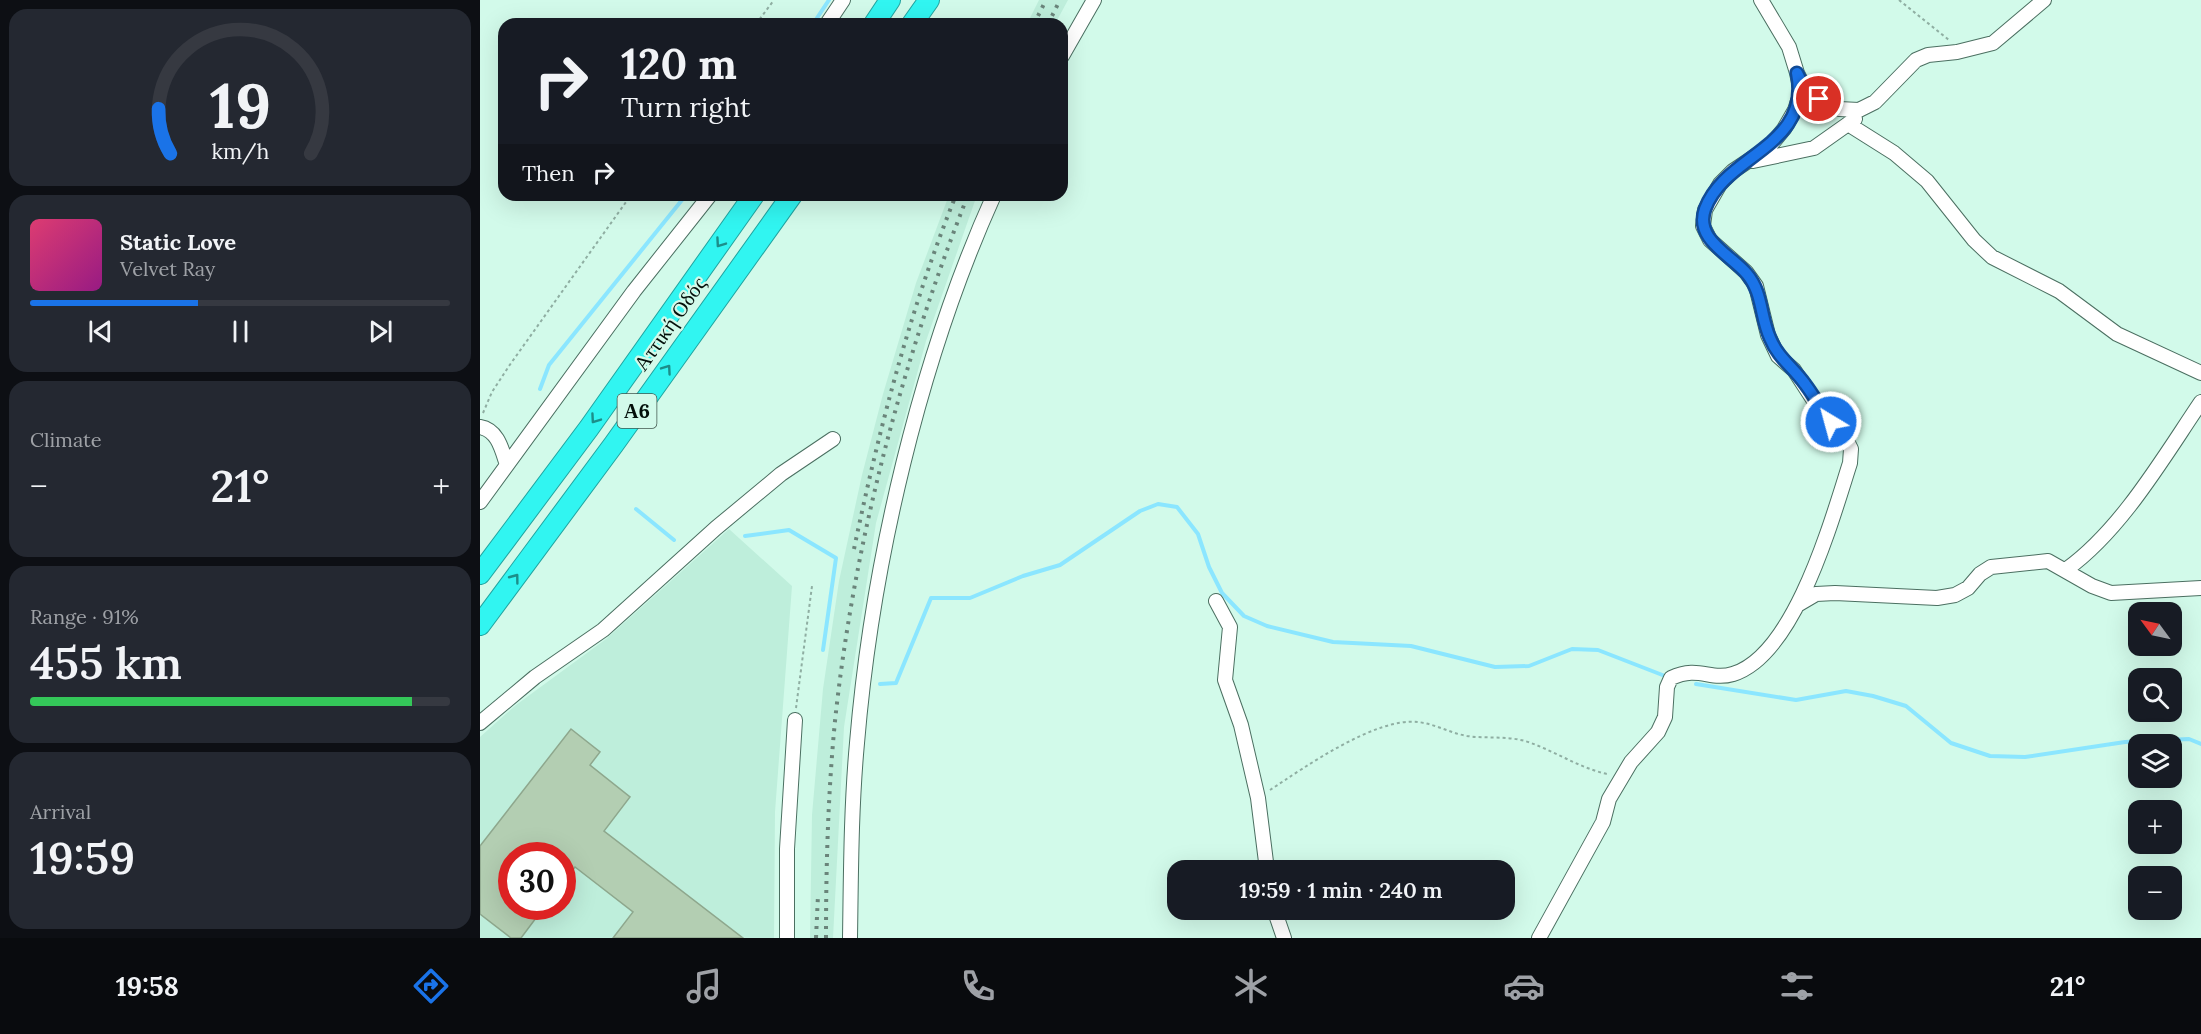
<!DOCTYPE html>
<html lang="en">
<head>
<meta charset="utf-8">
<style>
	:root { --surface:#171b24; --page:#242831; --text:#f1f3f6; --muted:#9ea1a6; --line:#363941; --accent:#1a73e8 }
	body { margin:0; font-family:Lora,serif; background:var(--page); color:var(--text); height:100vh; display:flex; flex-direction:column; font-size:22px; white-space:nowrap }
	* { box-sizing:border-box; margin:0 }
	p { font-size:20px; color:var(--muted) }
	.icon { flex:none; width:33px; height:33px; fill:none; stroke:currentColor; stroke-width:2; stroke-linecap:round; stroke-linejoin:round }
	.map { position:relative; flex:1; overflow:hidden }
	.drawer { display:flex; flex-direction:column; gap:9px; padding:9px; background:#0d0f14; width:480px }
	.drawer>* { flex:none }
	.top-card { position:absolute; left:18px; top:18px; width:570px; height:183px; border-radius:18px; box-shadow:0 6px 24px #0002; background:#171b24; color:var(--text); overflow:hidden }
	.needle { width:39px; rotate:303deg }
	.buttons { position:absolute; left:1648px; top:602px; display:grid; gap:12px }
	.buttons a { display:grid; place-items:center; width:54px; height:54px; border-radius:12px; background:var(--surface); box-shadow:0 6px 24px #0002; font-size:30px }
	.speed { position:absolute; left:18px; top:842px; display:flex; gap:12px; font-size:30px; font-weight:700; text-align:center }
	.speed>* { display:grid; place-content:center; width:78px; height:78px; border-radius:50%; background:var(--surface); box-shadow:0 6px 24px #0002; line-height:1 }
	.speed .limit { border:9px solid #d22; background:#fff; color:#111 }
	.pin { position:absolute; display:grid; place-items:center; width:51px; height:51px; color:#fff; margin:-26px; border:3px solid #fff; border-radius:50%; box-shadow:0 2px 6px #0007 }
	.me { position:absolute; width:66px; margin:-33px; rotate:323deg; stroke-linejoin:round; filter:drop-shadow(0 0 4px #0008) }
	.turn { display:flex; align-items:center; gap:21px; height:126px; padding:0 24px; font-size:27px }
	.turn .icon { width:78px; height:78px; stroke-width:2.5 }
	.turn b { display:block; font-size:42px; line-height:51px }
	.then { display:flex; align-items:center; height:57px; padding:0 24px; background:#0003; gap:12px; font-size:22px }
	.big { font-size:45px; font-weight:600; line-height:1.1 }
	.drawer .card { flex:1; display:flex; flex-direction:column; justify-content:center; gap:9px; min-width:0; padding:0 21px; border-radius:18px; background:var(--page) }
	.drawer .dial { align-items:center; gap:0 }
	.dial svg { height:156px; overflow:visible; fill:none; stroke:var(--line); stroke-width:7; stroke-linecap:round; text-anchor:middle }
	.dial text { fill:var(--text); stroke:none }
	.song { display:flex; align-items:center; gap:18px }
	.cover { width:72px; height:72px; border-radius:9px; background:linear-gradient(135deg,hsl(340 70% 55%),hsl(310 70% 35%)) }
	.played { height:6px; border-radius:3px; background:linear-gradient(90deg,var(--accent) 40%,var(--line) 40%) }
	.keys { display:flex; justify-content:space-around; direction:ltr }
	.heat { display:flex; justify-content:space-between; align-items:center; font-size:33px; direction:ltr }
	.charge { height:9px; border-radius:4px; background:linear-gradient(90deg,#34c759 91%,var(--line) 0) }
	.trip { position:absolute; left:687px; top:860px; width:348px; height:60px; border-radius:18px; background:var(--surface); box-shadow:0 6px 24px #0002; font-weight:600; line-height:60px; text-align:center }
	.dock { display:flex; height:96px; justify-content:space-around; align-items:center; background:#090b0e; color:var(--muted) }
	.dock .icon { width:42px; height:42px }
	.dock .on { color:var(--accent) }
	.dock b { font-size:27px; color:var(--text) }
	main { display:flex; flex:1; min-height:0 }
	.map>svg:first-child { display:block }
</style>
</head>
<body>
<main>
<section class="drawer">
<div class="card dial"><svg viewBox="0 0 100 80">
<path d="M14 69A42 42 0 1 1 86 69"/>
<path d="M14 69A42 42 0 0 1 8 46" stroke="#1a73e8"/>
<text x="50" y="56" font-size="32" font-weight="700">19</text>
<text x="50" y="72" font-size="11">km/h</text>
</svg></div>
<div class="card">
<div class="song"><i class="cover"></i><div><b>Static Love</b><p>Velvet Ray</p></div></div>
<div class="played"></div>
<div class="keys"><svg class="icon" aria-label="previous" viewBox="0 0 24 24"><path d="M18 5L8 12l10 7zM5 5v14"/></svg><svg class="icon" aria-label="pause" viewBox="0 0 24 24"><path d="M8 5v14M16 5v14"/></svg><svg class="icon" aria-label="next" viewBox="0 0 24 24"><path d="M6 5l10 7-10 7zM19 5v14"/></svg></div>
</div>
<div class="card"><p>Climate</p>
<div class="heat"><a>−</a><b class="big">21°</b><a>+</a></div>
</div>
<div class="card"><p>Range · 91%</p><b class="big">455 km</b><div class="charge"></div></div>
<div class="card"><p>Arrival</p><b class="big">19:59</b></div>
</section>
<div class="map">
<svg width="1721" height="938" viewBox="0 0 1721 938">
	<rect width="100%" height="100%" fill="#d2faea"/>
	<path fill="#beeedb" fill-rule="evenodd" d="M 559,0 L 588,0 L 575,24 L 547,24 Z
		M 469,195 L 497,195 L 446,341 L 396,523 L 364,727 L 353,938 L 330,938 L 332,815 L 343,689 L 359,581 L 382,475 L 403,394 L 436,283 Z
		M 249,529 L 312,586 L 295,812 L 294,938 L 0,938 L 0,737 L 36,705 L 126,639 ZM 32,855 L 82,855 L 82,906 L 32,906 Z"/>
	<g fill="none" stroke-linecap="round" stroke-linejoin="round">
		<path stroke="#8be6ff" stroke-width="4" d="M 333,24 L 349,0
			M 60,389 L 69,365 L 206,195
			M 156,509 L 194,540
			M 265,536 L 309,530 L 356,558 L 343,650
			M 400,684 L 416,683 L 451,598 L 490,598 L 543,576 L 580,565 L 660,511 L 678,504 L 697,507 L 718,534 L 729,567 L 742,593 L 764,616 L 787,626 L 853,642 L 931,646 L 1015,667 L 1049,666 L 1092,649 L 1118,650 L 1185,676
			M 1216,684 L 1316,700 L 1366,691 L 1393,696 L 1426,706 L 1471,743 L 1510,756 L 1545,757 L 1645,742 L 1709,739 L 1721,744"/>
	</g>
	<path fill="#b3ceb2" stroke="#8ea78d" stroke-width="1.5" d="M 91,729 L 120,752 L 110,765 L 150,797 L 124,831 L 263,938 L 133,938 L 153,912 L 95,867 L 82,884 L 82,855 L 32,855 L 32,906 L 65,906 L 41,938 L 31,938 L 0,914 L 0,846 Z"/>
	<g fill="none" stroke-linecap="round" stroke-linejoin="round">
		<defs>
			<path id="minor" d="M 1281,0 L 1309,47 L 1317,73 L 1324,87 L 1359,109 L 1379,110 L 1395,102 L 1436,60 L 1448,55 L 1477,52 L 1513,43 L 1564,0
				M 347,24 L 363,0
				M 582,56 L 614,0
				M 1368,124 L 1414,153 L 1447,181 L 1494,240 L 1512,257 L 1579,291 L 1637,334 L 1721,373
				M 1273,161 L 1334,148 L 1375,119
				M 0,427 C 18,430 22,450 27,465
				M 0,502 L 154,291 L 230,195
				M 1587,569 C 1642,529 1683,458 1721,402
				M 736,601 L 750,627 L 745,680 L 761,725 L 778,798 L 787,870
				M 1319,604 L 1336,594 L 1355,593 L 1457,598 L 1475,595 L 1488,588 L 1500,574 L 1511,567 L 1568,561 L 1612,586 L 1631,593 L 1721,588
				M 0,723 L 55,677 L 123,630 L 236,528 L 301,474 L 353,439
				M 794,909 L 804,938
				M 307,938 L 307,849 L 315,720
				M 370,938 C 371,873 371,808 377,743 C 392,563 440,359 514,195
				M 1059,938 L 1123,822 L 1129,799 L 1151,762 L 1178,732 L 1185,717 L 1187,687 L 1191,678 C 1219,665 1230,681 1253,674 C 1315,655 1352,519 1370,463 L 1371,449 L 1365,437 L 1338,407 L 1314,370 L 1298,356 L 1288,335 L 1276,286 L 1266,272 L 1230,240 L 1223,226 L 1225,210 L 1240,184 L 1253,171 L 1289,147 L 1304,129 L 1315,110 L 1321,92 L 1317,73"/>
			<path id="highway" d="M 394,24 L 410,0
				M 432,24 L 449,0
				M 0,574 L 109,428 L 274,195
				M 0,625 L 134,444 L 312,195"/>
		</defs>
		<use href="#minor" stroke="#4b6f61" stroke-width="16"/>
		<use href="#highway" stroke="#21a4a0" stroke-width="22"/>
		<path stroke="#8faea2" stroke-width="2" stroke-dasharray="3 3" stroke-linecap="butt" d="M 1419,0 L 1469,40
			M 276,24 L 294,0
			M 3,413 L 12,392 L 29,366 L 151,195
			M 316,708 L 332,586
			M 790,790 C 825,767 896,717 938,722 C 955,724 970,733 987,736 C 1008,739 1030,735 1051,743 C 1076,752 1100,768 1127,774"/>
		<use href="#minor" stroke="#fff" stroke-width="14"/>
		<use href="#highway" stroke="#31f5f1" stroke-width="20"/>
		<path stroke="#6a847a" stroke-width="4" stroke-dasharray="3 6" stroke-linecap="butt" d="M 554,24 L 566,0
			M 568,24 L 580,0
			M 374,549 C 399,429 430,309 476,195
			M 336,938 L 338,895
			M 346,938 C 346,866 348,793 355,721 C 374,542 422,362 488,195"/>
	</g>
	<defs><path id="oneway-chevron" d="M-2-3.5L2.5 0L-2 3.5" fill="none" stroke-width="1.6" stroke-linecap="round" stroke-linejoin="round" transform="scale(1.5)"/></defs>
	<g stroke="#1c8e89">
		<use href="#oneway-chevron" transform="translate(240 243) rotate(125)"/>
		<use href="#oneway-chevron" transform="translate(187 369) rotate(-55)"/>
		<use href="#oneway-chevron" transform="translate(115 419) rotate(125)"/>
		<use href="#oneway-chevron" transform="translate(35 578) rotate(-53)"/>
	</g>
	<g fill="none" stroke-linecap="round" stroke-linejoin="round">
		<defs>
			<path id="route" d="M 1339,99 L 1324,87 L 1317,73 C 1332,147 1245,154 1225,209 C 1214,239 1251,255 1267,274 C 1283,293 1280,316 1290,338 C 1298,358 1313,367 1325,384 C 1335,397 1341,410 1351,422"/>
		</defs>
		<use href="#route" stroke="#114b97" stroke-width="15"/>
		<use href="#route" stroke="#1a73e8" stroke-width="10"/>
	</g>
	<g text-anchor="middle" stroke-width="4.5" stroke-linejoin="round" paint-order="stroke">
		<rect fill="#d2faea" stroke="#41564d" stroke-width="1.5" x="137.5" y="394" width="39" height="34" rx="4.5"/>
		<g font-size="20" font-weight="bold" fill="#030f0a">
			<text x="157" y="418">Α6</text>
		</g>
		<g font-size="21" fill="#030f0a" stroke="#d2faea">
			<text transform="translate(190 324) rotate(-55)" y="7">Αττική Οδός</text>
		</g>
	</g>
</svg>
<div class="buttons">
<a><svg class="needle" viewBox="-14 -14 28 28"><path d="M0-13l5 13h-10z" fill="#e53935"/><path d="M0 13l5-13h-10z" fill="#9ea1a6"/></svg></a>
<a><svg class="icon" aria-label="search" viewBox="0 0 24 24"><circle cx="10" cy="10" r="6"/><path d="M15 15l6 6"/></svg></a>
<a><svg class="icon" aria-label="layers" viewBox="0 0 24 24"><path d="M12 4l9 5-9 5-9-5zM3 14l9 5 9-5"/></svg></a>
<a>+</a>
<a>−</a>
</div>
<div class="speed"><div class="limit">30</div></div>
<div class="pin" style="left:1339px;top:99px;background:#d93025"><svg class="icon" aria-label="arrive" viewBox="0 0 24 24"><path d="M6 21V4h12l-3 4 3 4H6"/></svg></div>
<svg class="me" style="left:1351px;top:422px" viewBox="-20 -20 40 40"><circle r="17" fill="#1a73e8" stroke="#fff" stroke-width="3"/><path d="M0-11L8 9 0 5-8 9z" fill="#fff"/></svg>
<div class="trip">19:59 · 1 min · 240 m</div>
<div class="top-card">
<div class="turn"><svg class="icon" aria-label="right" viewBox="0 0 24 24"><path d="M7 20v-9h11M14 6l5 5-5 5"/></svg><div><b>120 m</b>Turn right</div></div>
<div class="then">Then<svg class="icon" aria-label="right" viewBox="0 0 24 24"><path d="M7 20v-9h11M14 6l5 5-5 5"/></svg></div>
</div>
</div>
</main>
<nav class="dock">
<b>19:58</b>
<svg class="icon on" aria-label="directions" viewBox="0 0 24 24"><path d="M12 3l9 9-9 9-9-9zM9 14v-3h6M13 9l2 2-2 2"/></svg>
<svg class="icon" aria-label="music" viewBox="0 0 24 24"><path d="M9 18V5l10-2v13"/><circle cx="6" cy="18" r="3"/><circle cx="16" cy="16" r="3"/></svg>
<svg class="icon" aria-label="phone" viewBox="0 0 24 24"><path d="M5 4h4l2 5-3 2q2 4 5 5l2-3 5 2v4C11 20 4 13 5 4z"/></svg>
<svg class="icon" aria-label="climate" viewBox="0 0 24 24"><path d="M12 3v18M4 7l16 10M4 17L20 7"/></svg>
<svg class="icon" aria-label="car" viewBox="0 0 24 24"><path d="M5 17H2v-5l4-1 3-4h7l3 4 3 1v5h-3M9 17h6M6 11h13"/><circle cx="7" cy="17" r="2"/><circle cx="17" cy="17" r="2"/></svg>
<svg class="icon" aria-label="filters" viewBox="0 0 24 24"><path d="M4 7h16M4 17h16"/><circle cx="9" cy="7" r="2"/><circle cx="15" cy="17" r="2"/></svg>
<b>21°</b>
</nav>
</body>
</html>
